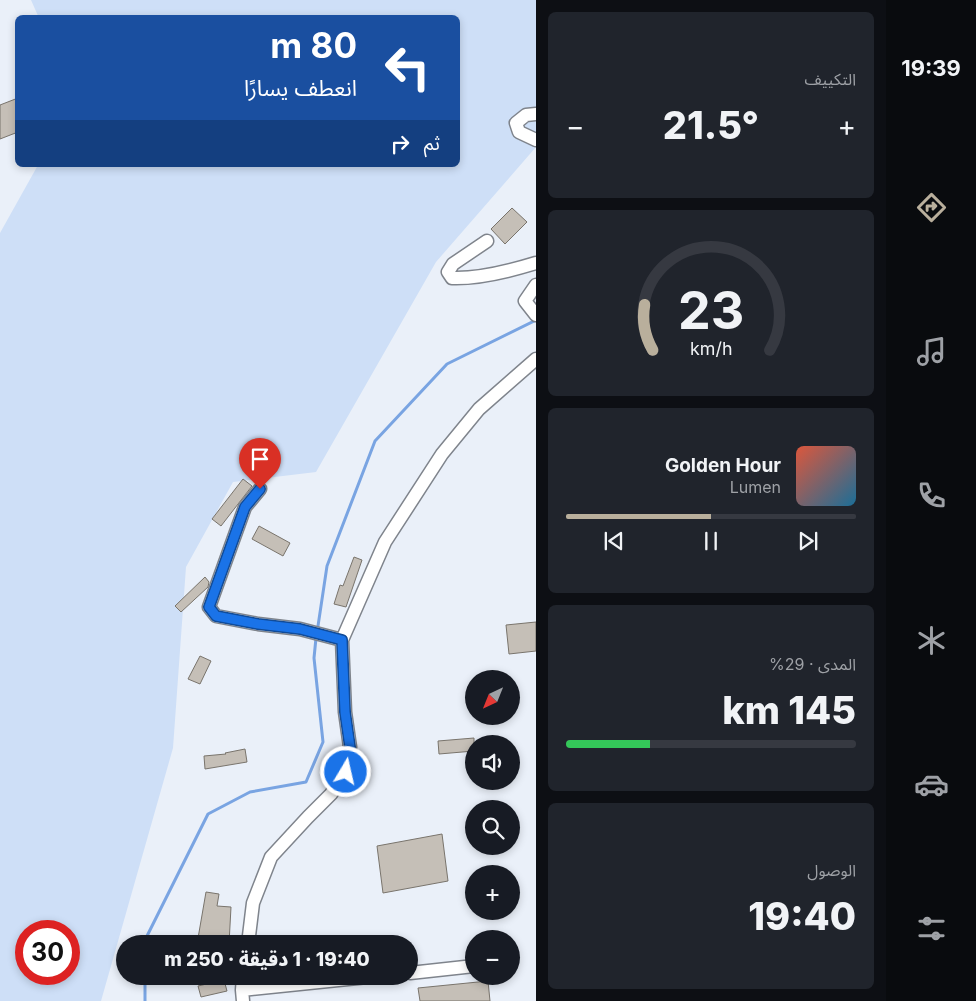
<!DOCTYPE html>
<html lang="ar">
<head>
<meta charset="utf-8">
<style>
	:root { --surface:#171b24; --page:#20242c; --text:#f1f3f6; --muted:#9ea1a6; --line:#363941; --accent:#b9af9c }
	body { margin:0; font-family:Inter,"Noto Sans Arabic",sans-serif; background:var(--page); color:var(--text); direction:rtl; height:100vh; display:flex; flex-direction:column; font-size:19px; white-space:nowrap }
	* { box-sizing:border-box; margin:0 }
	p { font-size:16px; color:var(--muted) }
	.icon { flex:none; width:28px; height:28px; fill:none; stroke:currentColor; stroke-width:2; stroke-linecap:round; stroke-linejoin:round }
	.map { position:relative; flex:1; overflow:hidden; direction:ltr }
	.details { display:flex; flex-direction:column; gap:12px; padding:12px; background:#0d0f14; width:350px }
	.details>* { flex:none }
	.top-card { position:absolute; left:15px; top:15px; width:445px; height:152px; border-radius:8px; box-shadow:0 2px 8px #0003; direction:rtl; background:#1a4fa0; color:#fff; overflow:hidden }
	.needle { width:32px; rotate:223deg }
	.controls { position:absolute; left:465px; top:670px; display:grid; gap:10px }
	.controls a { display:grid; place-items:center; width:55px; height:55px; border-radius:50%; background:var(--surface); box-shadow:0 2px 8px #0003; font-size:25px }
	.speed { position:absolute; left:15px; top:920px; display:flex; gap:10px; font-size:25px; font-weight:700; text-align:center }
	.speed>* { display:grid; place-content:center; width:65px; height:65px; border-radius:50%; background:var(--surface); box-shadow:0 2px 8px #0003; line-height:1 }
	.speed .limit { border:8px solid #d22; background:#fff; color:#111 }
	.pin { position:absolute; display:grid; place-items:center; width:42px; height:42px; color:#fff; margin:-51px -21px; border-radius:50% 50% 50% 0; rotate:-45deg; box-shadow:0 0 5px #0007 }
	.pin .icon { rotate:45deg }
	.me { position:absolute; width:55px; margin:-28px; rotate:9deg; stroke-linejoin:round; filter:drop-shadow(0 0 4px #0008) }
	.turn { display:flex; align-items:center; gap:18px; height:105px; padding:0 20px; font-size:22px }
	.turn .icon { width:65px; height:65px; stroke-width:2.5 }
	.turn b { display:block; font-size:35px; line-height:42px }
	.then { display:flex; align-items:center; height:48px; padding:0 20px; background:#0003; gap:10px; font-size:19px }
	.big { font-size:38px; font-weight:800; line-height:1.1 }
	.details .tile { flex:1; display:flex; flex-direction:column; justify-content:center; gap:8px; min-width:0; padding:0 18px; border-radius:8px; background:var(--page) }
	.details .dial { align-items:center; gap:0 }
	.dial svg { height:130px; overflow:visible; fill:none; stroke:var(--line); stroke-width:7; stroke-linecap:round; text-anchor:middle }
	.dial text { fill:var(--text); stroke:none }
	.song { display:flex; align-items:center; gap:15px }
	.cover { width:60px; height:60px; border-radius:8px; background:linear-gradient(135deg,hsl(10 70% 55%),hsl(200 70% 35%)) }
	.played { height:5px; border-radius:2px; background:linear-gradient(90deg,var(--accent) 50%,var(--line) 50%) }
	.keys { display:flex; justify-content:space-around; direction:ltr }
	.heat { display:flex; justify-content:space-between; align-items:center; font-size:28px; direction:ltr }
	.charge { height:8px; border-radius:4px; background:linear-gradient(90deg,#34c759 29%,var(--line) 0) }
	.trip { position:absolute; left:116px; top:935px; width:302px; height:50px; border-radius:25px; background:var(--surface); box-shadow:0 2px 8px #0003; font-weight:800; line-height:50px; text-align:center; direction:rtl }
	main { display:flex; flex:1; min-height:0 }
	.tab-bar { display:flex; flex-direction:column; width:90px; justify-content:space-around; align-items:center; background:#090b0e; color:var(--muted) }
	.tab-bar .icon { width:35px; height:35px }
	.tab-bar .on { color:var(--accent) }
	.tab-bar b { font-size:22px; color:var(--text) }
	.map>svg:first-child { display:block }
</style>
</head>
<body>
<main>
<nav class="tab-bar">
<b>19:39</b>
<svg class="icon on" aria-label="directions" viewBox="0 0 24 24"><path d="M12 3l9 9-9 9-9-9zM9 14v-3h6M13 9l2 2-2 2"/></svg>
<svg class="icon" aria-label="music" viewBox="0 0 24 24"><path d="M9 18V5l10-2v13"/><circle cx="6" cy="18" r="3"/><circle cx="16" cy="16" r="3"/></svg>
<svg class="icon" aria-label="phone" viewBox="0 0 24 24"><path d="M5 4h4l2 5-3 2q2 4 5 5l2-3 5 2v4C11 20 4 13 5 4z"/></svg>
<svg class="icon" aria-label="climate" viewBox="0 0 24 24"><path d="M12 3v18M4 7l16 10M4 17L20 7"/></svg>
<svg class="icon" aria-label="car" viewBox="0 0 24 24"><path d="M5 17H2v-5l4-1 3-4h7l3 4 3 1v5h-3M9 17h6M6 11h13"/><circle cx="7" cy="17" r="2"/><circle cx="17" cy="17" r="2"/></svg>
<svg class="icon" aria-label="filters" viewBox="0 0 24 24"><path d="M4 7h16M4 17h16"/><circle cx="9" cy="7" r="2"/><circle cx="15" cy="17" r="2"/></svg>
</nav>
<section class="details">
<div class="tile"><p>التكييف</p>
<div class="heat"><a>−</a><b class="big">21.5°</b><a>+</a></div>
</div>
<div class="tile dial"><svg viewBox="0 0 100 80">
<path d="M14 69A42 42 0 1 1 86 69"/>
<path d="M14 69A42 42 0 0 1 9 41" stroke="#b9af9c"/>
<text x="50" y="56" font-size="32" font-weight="700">23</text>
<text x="50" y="72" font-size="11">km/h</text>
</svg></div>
<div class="tile">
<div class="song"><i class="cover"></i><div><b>Golden Hour</b><p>Lumen</p></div></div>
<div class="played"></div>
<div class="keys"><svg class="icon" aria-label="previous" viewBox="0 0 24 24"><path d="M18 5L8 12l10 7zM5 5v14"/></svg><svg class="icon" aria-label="pause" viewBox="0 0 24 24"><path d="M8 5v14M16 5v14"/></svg><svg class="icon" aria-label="next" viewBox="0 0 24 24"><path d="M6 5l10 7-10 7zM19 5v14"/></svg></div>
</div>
<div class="tile"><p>المدى · 29%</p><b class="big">145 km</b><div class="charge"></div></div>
<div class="tile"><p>الوصول</p><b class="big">19:40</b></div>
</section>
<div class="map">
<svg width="536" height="1001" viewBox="0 0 536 1001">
	<rect width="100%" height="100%" fill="#eaf0f9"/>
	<path fill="#cedff7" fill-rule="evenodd" d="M 31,0 L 536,0 L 536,147 L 436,262 L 316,472 L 233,482 L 186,567 L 173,748 L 101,1001 L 0,1001 L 0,233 L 38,165 L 458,165 L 458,18 L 39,18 ZM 26,931 L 69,931 L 69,974 L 26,974 Z"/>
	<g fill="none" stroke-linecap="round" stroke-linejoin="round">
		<path stroke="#79a4e2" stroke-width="3" d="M 318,626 L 327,566 L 375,441 L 447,364 L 536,320
			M 146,944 L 146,938 L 208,814 L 250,792 L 306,782 L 323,742 L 314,658 L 316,638
			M 145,1001 L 145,976"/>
	</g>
	<path fill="#c5bfb7" stroke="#79746c" d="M 18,98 L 18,132 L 0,139 L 0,105 Z
		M 512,208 L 527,222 L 505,244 L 491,229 Z
		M 243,479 L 252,486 L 221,526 L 212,519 Z
		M 259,526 L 290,543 L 283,556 L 252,539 Z
		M 354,557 L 362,560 L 346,607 L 334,604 L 340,585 L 343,586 Z
		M 205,577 L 209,582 L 208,587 L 181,612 L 175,606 Z
		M 536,622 L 536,651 L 509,654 L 506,625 Z
		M 200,656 L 211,661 L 200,684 L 188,679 Z
		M 474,738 L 474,751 L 439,754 L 438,741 Z
		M 245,749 L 247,762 L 205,769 L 204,756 L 226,754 L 225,753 Z
		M 442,834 L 448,881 L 383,893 L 377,846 Z
		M 206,892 L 219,894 L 217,906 L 231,907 L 229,944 L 197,944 Z
		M 224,980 L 227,991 L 201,997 L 198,986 Z
		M 488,981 L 490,1001 L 420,1001 L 418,988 Z"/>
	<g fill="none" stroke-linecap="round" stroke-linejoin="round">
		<defs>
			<path id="minor" d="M 536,114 L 526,115 L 516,123 L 519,132 L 536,140
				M 487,241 L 453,264 L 448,272 L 452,278 C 479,279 510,271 536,263
				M 536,285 L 525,301 L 536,315
				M 260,489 L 245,507 L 209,607 L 216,616 L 258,624 L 300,629 L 342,640
				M 248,944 L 253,903 L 271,857 L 308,817 L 331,794 L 346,772 L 350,747 L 345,712 L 342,640 L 385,542 L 442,454 L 479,409 L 536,359
				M 410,973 L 474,966
				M 242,990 L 377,976
				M 243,1001 L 242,990 L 243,976"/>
		</defs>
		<use href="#minor" stroke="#7f848c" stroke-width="15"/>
		<use href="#minor" stroke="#fff" stroke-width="12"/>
	</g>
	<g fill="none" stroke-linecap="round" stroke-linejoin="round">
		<defs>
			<path id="route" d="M 260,489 L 245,507 L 209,607 L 216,616 L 258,624 L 300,629 L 342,640 L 345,712 L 350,747 L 346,772"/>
		</defs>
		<use href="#route" stroke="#114b97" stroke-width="12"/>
		<use href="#route" stroke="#1a73e8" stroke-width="9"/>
	</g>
</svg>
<div class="controls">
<a><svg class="needle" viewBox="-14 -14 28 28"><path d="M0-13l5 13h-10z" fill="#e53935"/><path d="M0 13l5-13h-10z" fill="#9ea1a6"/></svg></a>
<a><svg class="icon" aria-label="sound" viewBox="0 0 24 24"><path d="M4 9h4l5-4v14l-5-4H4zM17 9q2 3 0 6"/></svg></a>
<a><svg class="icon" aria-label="search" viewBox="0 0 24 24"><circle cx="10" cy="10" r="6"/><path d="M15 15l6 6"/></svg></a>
<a>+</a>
<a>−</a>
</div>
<div class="speed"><div class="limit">30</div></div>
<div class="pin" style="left:260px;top:489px;background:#d93025"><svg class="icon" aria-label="arrive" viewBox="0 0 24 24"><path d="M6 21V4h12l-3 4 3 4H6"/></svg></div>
<svg class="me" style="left:346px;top:772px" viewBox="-20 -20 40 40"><circle r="17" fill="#1a73e8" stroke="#fff" stroke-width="3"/><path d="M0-11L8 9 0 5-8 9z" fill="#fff"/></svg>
<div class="trip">19:40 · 1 دقيقة · 250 m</div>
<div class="top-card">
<div class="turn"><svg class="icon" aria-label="left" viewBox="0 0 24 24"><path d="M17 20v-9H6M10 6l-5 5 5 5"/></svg><div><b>80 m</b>انعطف يسارًا</div></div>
<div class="then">ثم<svg class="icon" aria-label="right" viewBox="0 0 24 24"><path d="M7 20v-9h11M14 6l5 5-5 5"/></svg></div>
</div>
</div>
</main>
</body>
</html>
